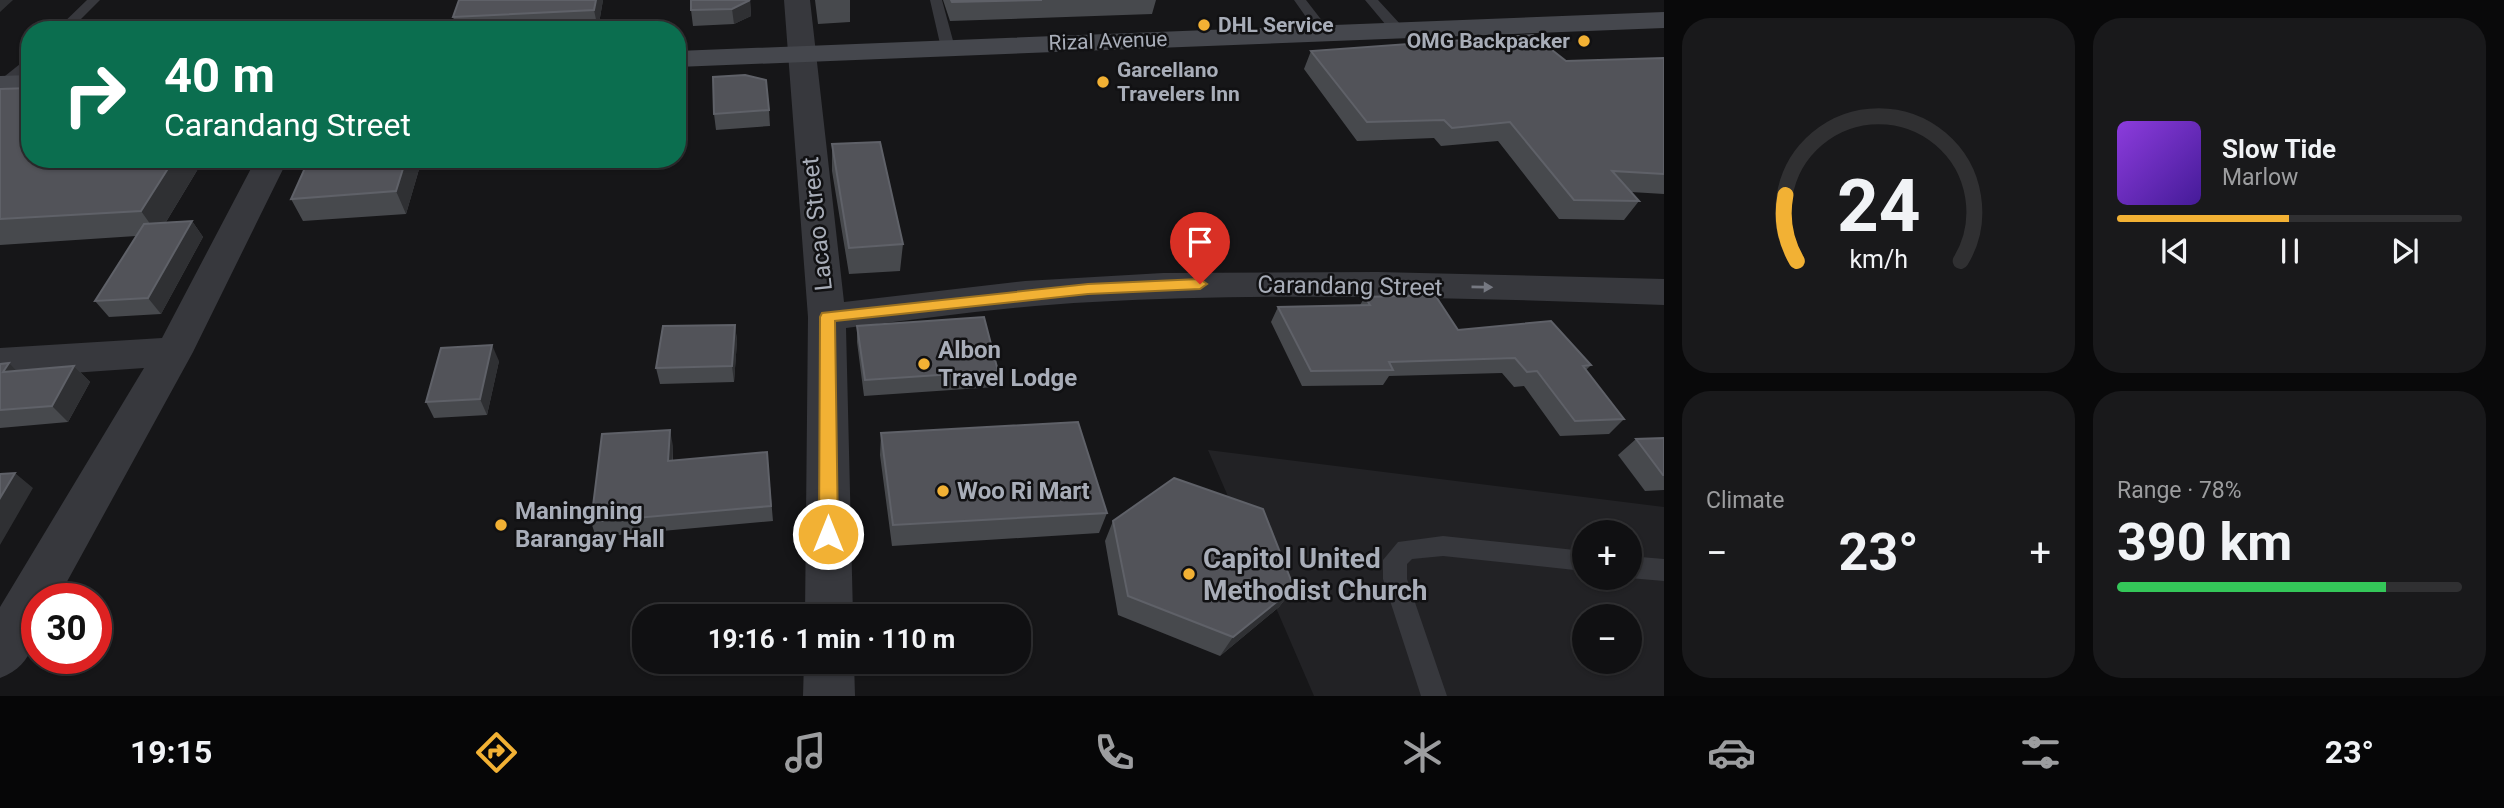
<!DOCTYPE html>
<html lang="en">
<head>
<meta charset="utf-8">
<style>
	:root { --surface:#101012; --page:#19191b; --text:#f1f3f6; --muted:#9c9d9f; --line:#303032; --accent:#f2b134 }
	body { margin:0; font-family:Roboto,sans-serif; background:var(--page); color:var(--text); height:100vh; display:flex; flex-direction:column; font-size:26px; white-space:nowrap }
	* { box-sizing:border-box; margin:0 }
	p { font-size:23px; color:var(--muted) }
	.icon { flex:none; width:38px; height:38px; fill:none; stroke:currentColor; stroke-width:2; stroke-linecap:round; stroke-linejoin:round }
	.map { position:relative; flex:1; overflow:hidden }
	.drawer { display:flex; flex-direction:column; gap:18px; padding:18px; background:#09090a; width:840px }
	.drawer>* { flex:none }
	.guide { position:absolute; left:21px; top:21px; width:665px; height:147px; border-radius:28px; box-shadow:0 2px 5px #0004,0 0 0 2px var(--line); background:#0b6e4f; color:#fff; overflow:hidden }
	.fabs { position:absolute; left:1572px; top:520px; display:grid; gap:14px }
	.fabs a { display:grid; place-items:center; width:70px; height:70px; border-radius:50%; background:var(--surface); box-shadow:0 2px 5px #0004,0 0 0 2px var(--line); font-size:35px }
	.speed { position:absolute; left:21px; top:583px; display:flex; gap:14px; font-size:35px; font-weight:700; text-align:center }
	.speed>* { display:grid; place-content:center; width:91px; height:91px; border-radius:50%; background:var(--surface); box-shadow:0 2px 5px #0004,0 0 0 2px var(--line); line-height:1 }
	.speed .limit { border:10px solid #d22; background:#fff; color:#111 }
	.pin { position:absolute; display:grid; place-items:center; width:60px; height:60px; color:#fff; margin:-72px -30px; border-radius:50% 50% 50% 0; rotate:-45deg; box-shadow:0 0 7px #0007 }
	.pin .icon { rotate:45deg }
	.me { position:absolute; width:77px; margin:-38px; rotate:0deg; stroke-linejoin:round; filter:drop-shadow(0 0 5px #0008) }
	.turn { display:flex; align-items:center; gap:24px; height:147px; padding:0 28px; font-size:32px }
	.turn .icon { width:91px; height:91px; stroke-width:2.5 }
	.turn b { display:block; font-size:49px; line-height:60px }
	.big { font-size:52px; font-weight:700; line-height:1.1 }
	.drawer .card { flex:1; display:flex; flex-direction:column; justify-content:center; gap:10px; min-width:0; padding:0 24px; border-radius:28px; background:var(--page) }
	.drawer .dial { align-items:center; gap:0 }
	.dial svg { height:182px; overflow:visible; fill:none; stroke:var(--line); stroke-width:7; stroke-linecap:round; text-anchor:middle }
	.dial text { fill:var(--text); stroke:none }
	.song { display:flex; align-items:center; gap:21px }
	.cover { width:84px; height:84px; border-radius:10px; background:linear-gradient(135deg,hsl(270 70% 55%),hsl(260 70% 35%)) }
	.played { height:7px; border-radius:4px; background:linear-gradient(90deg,var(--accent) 50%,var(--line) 50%) }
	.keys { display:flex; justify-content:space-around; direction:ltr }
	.heat { display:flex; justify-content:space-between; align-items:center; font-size:38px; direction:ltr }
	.charge { height:10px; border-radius:5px; background:linear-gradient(90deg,#34c759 78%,var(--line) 0) }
	.drawer .tiles { flex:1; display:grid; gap:18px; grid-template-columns:repeat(2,1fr) }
	.trip { position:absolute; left:632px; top:604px; width:399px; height:70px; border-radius:28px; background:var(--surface); box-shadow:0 2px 5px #0004,0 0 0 2px var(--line); font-weight:700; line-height:70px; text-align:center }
	.menu { display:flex; height:112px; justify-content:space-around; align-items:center; background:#060607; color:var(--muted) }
	.menu .icon { width:49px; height:49px }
	.menu .current { color:var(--accent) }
	.menu b { font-size:32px; color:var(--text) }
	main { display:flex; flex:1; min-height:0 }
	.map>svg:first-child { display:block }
</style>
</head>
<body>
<main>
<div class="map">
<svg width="1664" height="696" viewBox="0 0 1664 696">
	<rect width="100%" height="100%" fill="#161618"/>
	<path fill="#222225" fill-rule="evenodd" d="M 1208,450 L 1664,507 L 1664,696 L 1314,696 ZM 1584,532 L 1629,532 L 1629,578 L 1584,578 ZM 1584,616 L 1629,616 L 1629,662 L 1584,662 Z"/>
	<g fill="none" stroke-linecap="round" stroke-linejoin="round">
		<path fill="#37383d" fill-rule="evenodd" d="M 87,0 L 100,0 L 70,30 L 56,30 Z
			M 930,0 L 942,0 L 955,48 L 953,51 L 948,52 L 941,48 Z
			M 1294,0 L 1306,0 L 1330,31 L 1328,34 L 1318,34 Z
			M 1365,0 L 1378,0 L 1401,25 L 1401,31 L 1391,31 Z
			M 30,56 L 30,68 L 8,88 L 0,89 L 0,80 Z
			M 1443,536 L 1584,551 L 1584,571 L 1443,556 L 1412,559 L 1407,564 L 1407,579 L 1447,696 L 1421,696 L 1383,579 L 1383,560 L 1398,542 Z
			M 1629,556 L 1664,559 L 1664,581 L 1629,578 Z"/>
		<path fill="#37383d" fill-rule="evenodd" d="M 784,0 L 810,0 L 844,302 L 1025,281 L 1163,273 L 1378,272 L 1664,279 L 1664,305 C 1474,298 1283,292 1093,302 C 1010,306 928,318 846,328 L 853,616 L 805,616 L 808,317 Z
			M 256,159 L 288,159 L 193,352 L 58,598 L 37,598 C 37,633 37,664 0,678 L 0,607 L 144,368 L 0,378 L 0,348 L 162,338 Z
			M 804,662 L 854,662 L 855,696 L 803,696 Z"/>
		<path fill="#45474d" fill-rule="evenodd" d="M 1664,12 L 1664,28 L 677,67 L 677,51 Z
			M 30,75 L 30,93 L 0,94 L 0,76 Z"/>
	</g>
	<path fill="#47494d" d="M 459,0 L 603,0 L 598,29 L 457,30 L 453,17 Z
		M 750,0 L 751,16 L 734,24 L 693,26 L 691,10 Z
		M 815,0 L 850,0 L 850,22 L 818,24 Z
		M 943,0 L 1156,0 L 1152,14 L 950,21 Z
		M 1311,51 L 1566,61 L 1664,58 L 1664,194 L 1631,192 L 1639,201 L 1624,220 L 1559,219 L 1498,141 L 1441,146 L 1434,138 L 1357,141 L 1304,69 Z
		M 0,89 L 30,159 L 204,159 L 166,222 L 192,221 L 203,237 L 161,314 L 109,317 L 95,301 L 136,236 L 0,245 Z
		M 769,110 L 770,126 L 716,130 L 714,114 Z
		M 832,144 L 903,244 L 900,271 L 849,274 L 832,171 Z
		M 422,159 L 406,214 L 303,221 L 291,199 Z
		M 1365,297 L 1458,330 L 1591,365 L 1586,370 L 1624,419 L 1609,434 L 1560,436 L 1524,386 L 1514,387 L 1502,373 L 1389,376 L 1383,385 L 1302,386 L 1271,322 L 1278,307 L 1360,305 Z
		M 735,325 L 737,341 L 734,382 L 660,384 L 656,368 Z
		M 857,326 L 998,371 L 995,387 L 864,396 L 857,342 Z
		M 499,361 L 487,415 L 434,418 L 426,402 Z
		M 0,364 L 17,371 L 74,366 L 90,382 L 68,422 L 0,428 Z
		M 881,433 L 1107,513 L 1099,533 L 892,546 L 880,455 Z
		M 1664,438 L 1664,490 L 1645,491 L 1618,455 L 1636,439 Z
		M 673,446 L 673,461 L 767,452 L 773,521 L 596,537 L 591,522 Z
		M 1113,521 L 1294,588 L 1279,607 L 1220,656 L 1118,615 L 1105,541 Z"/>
	<path fill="#2f3033" d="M 0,0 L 13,0 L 0,12 Z
		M 596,0 L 603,0 L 598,29 L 594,10 Z
		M 750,0 L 751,16 L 734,24 L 732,9 Z
		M 174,159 L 204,159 L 158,235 L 141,211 Z
		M 406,159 L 422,159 L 406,214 L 396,191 Z
		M 192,221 L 203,237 L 161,314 L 148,298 Z
		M 735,325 L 737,341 L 734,382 L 732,366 Z
		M 492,345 L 499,361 L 487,415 L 480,399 Z
		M 9,363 L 25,380 L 3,372 Z
		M 74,366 L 90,382 L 68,422 L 52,406 Z
		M 670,430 L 673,446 L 672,477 L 668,461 Z
		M 15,473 L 33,488 L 0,545 L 0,498 Z
		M 1294,588 L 1279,607 L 1220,656 L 1233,637 Z"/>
	<path fill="#525359" stroke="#5f6168" stroke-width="2" d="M 459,0 L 596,0 L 594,10 L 453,17 Z
		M 691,0 L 750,0 L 732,9 L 691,10 Z
		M 951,0 L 1042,0 L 952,2 Z
		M 1533,35 L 1566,61 L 1664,58 L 1664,174 L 1612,171 L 1639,201 L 1574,200 L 1510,122 L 1452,128 L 1444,120 L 1367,122 L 1311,51 Z
		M 745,75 L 766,80 L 769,110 L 714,114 L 713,77 Z
		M 30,88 L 30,159 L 174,159 L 141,211 L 0,219 L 0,89 Z
		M 880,142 L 903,244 L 849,248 L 832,144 Z
		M 309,159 L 406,159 L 396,191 L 291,199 Z
		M 192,221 L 148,298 L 95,301 L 144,224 Z
		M 1435,295 L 1458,330 L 1551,321 L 1591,365 L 1583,366 L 1624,419 L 1575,421 L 1537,371 L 1527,372 L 1515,358 L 1389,362 L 1393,370 L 1311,371 L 1278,307 L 1370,305 L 1365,297 Z
		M 984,317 L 998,371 L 865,380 L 857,326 Z
		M 735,325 L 732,366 L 656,368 L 663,326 Z
		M 492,345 L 480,399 L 426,402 L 441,348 Z
		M 9,363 L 3,372 L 74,366 L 52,406 L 0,410 L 0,364 Z
		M 1078,422 L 1107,513 L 893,525 L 881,433 Z
		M 670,430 L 668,461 L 767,452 L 771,506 L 591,522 L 602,434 Z
		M 1664,438 L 1664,475 L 1663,475 L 1636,439 Z
		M 15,473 L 0,498 L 0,474 Z
		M 1174,478 L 1263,509 L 1294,588 L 1233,637 L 1128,596 L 1113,521 Z"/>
	<defs><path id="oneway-solid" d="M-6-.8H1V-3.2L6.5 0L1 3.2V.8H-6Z" transform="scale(1.75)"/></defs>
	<use fill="#757881" href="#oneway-solid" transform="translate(1482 287) rotate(1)"/>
	<path fill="#f2b134" stroke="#9d7322" stroke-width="2" d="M 1200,279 L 1207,284 L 1200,289 L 1088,294 L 835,321 L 838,534 L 835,540 L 828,543 L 822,540 L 819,534 L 820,317 L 822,313 L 1088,284 Z"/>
	<g fill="#f2b134" stroke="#111113" stroke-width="2.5">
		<circle cx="1204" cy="25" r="7"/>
		<circle cx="1584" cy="41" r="7"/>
		<circle cx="1103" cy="82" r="7"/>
		<circle cx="924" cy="364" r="7"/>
		<circle cx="943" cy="491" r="7"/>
		<circle cx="501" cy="525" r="7"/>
		<circle cx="1189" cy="574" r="7"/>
	</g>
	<g text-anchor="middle" stroke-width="5" stroke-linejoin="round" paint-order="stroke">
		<g font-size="21" font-weight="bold" fill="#a8adb8" stroke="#111113" text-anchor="start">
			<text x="1218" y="32">DHL Service</text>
			<text x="1570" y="48" text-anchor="end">OMG Backpacker</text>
			<text x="1117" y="77">Garcellano<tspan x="1117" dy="24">Travelers Inn</tspan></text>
		</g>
		<g font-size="21" fill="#a8adb8" stroke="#111113">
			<text transform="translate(1108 41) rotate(-2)" y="7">Rizal Avenue</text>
		</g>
		<g font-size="24" fill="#a8adb8" stroke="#111113">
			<text transform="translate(817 224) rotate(-96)" y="8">Lacao Street</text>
			<text transform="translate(1350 286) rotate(1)" y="8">Carandang Street</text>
		</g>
		<g font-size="24" font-weight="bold" fill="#a8adb8" stroke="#111113" text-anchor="start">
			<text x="938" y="358">Albon<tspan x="938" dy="28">Travel Lodge</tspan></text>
			<text x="957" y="499">Woo Ri Mart</text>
			<text x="515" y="519">Maningning<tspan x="515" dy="28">Barangay Hall</tspan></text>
		</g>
		<g font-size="28" font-weight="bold" fill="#a8adb8" stroke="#111113" text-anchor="start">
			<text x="1203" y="568">Capitol United<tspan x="1203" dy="32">Methodist Church</tspan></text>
		</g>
	</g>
</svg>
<div class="fabs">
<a>+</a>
<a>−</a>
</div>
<div class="speed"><div class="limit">30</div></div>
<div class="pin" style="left:1200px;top:284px;background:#d93025"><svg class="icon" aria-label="arrive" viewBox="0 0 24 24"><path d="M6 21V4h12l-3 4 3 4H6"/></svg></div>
<svg class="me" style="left:828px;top:534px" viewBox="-20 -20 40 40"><circle r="17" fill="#f2b134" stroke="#fff" stroke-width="3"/><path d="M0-11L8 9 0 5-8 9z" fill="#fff"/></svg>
<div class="trip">19:16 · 1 min · 110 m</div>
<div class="guide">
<div class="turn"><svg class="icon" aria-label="right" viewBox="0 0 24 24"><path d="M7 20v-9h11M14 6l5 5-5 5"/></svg><div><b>40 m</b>Carandang Street</div></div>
</div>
</div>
<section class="drawer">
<div class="tiles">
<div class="card dial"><svg viewBox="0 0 100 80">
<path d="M14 69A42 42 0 1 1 86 69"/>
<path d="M14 69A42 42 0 0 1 9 40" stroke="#f2b134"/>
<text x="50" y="56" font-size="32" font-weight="700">24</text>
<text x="50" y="72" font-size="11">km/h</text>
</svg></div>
<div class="card">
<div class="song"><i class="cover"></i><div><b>Slow Tide</b><p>Marlow</p></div></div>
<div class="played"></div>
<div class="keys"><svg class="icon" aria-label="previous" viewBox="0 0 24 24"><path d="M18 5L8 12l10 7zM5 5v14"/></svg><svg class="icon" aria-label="pause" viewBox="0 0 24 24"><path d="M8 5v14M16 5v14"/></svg><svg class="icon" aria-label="next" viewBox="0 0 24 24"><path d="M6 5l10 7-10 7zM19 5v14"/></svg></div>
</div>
<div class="card"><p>Climate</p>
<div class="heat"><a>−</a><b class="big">23°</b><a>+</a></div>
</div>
<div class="card"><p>Range · 78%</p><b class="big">390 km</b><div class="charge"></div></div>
</div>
</section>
</main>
<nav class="menu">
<b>19:15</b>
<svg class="icon current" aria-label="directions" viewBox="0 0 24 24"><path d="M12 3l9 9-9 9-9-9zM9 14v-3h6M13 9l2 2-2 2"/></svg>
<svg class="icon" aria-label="music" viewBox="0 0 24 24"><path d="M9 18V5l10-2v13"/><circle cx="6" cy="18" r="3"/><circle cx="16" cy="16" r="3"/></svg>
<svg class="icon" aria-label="phone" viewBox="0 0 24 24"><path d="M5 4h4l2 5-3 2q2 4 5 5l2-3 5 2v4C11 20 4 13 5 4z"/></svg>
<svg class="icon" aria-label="climate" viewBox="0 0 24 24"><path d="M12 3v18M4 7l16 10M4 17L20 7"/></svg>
<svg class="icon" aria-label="car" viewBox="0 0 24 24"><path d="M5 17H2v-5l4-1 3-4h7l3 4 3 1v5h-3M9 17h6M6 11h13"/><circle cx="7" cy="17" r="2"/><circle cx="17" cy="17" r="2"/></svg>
<svg class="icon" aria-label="filters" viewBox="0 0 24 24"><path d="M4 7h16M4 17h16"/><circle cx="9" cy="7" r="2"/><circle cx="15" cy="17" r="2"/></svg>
<b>23°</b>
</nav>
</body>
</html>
